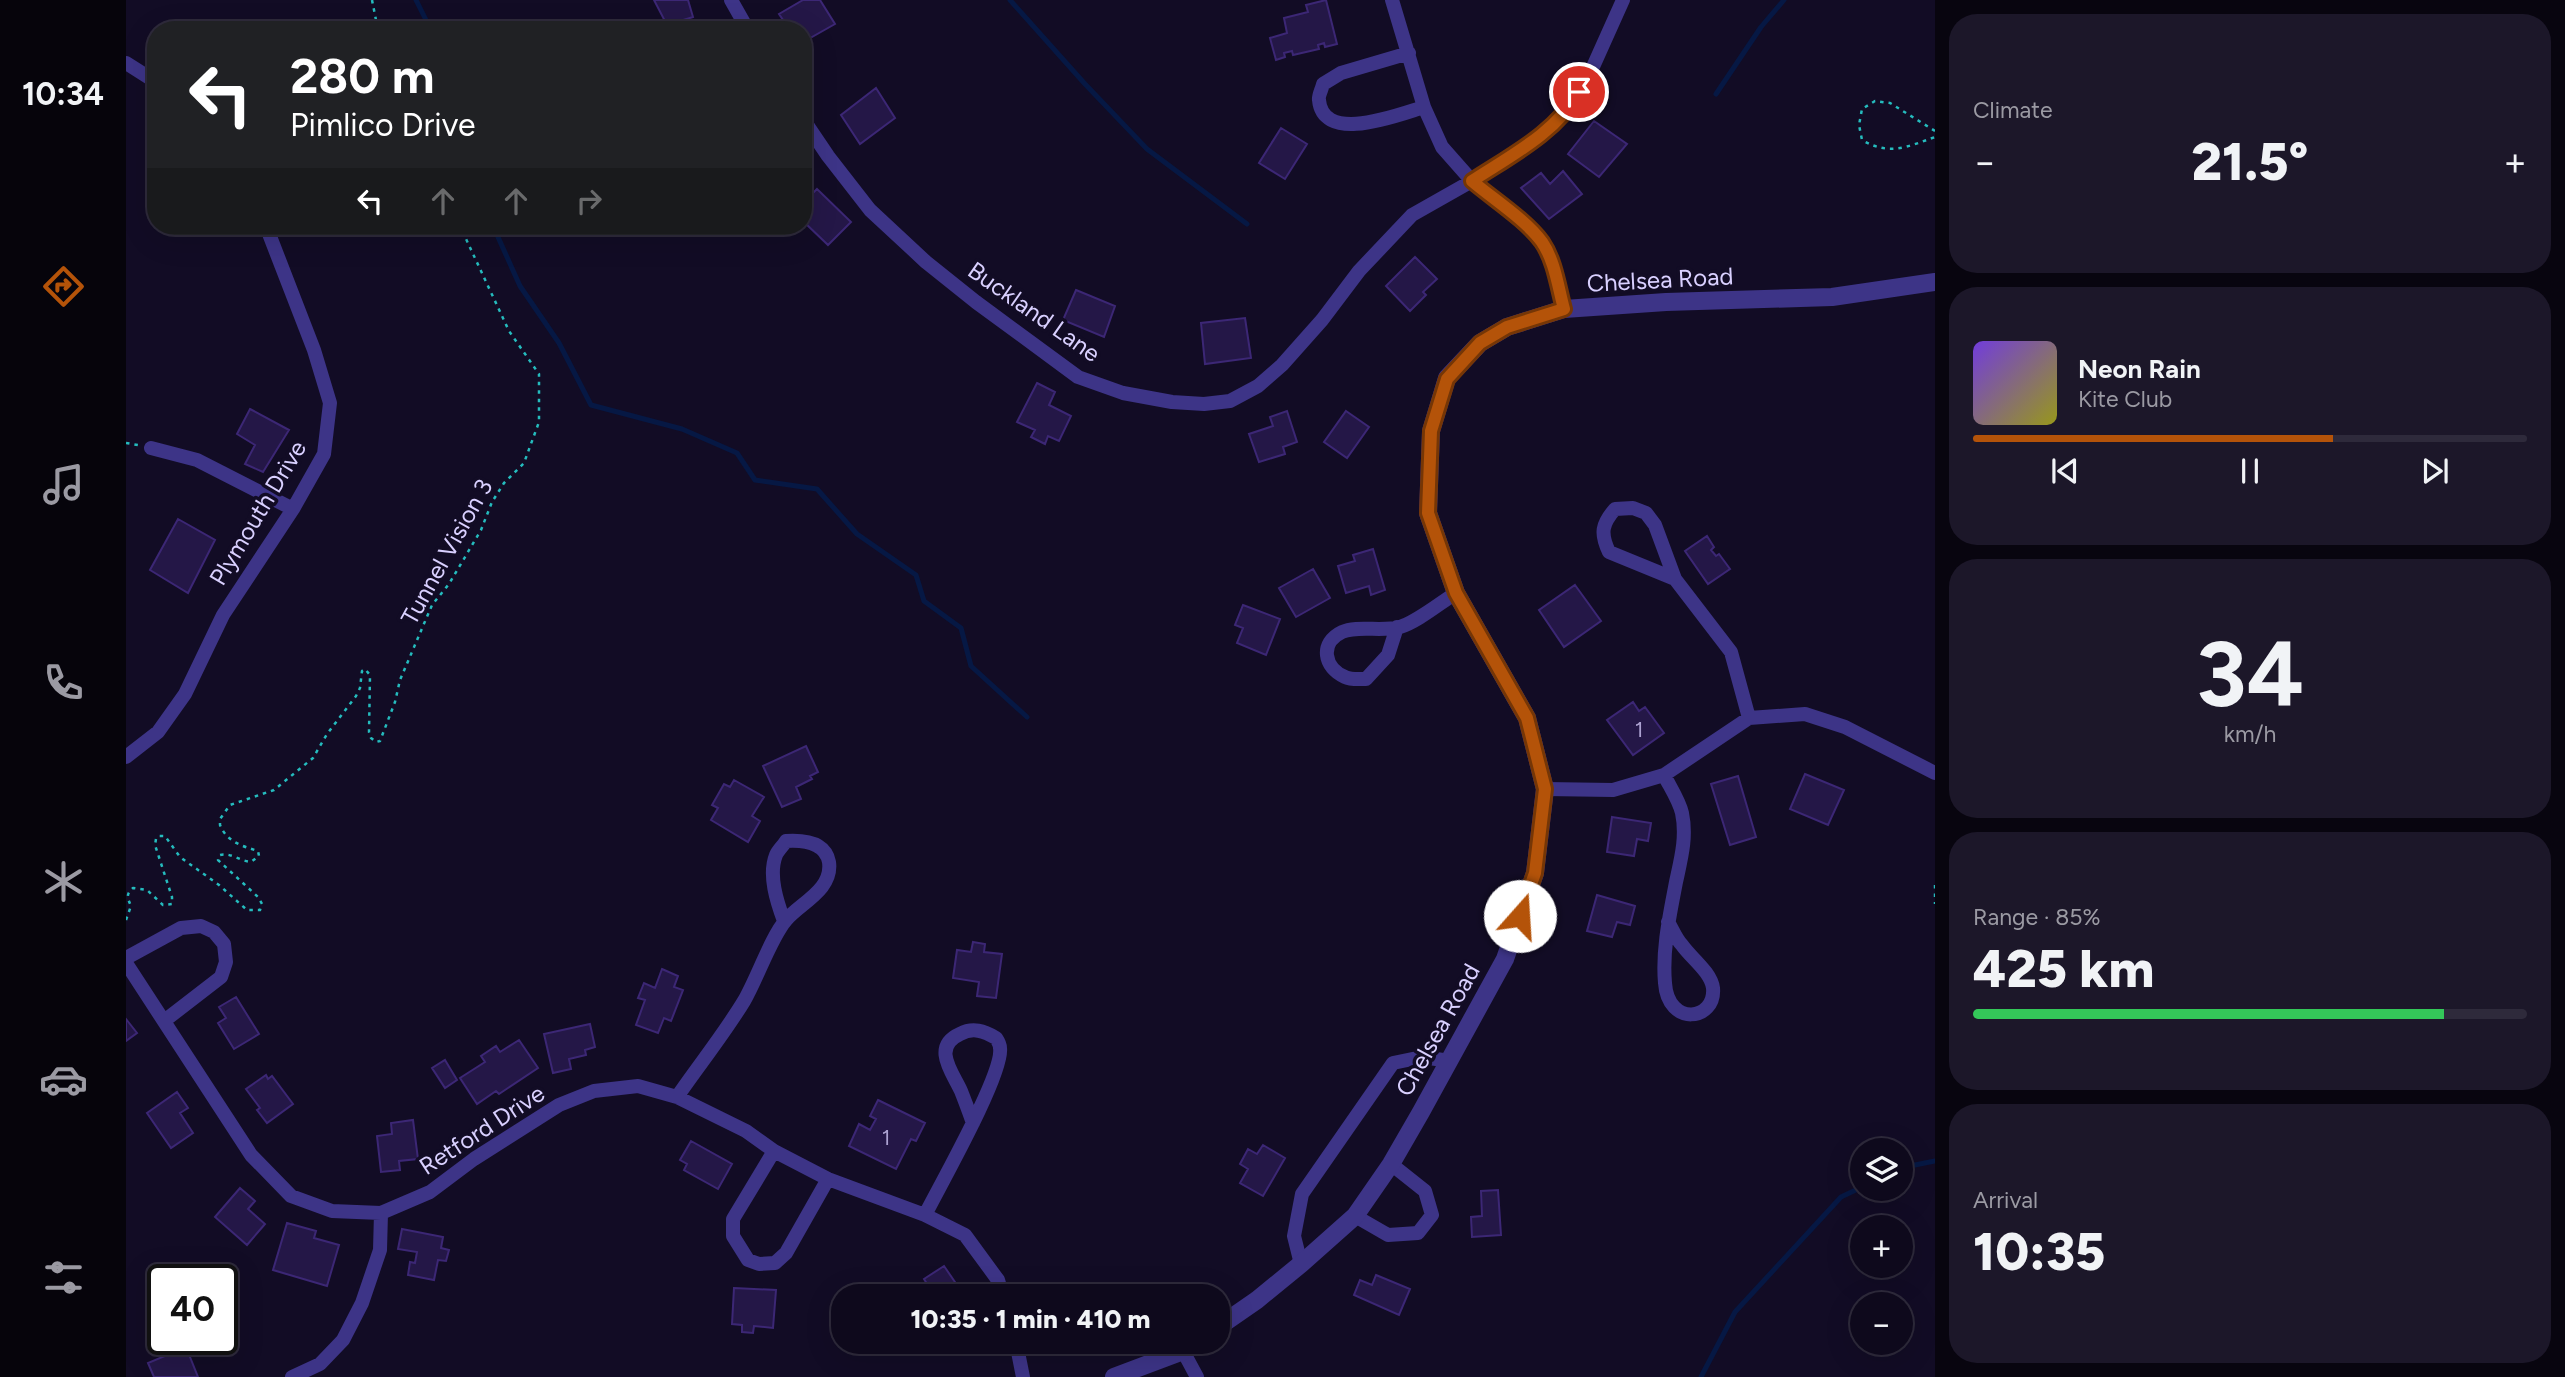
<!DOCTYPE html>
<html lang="en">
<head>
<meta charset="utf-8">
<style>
	:root { --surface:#0e091c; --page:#1c1729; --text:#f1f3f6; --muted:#9b9aa3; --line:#2e2a3b; --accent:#b45309 }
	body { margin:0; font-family:Figtree,sans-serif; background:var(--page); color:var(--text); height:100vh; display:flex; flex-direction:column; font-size:26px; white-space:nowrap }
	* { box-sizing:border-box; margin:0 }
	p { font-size:23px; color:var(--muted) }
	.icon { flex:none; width:38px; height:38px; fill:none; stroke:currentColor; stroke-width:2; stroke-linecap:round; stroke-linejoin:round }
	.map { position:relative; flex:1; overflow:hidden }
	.sheet { display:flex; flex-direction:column; gap:14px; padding:14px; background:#08050f; width:630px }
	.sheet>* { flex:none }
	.hud { position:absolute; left:21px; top:21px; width:665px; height:214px; border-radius:28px; box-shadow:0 7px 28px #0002,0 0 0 2px var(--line); background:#202124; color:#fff; overflow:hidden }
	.tools { position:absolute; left:1724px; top:1138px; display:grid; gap:14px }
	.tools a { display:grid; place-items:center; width:63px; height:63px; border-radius:50%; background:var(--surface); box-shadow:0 7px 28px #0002,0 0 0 2px var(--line); font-size:35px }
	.speed { position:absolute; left:21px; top:1264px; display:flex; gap:14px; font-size:35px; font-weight:700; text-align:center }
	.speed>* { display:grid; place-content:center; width:91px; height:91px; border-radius:50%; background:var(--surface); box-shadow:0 7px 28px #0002,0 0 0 2px var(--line); line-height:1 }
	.speed .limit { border:4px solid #111; border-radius:10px; background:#fff; color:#111 }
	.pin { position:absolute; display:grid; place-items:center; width:60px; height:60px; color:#fff; margin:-30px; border:4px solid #fff; border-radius:50%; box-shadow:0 2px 7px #0007 }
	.me { position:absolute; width:77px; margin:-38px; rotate:19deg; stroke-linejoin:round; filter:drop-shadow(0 0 5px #0008) }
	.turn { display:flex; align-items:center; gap:24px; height:147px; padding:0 28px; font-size:32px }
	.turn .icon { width:91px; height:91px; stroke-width:2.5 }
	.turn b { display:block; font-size:49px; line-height:60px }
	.lanes { display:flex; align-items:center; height:66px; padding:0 28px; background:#0003; justify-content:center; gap:35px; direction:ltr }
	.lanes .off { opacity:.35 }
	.big { font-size:52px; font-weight:800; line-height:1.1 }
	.sheet .card { flex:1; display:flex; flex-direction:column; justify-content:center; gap:10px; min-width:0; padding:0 24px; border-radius:28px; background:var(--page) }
	.sheet .dial { align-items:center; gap:0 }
	.dial b { font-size:91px; line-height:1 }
	.song { display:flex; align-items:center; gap:21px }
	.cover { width:84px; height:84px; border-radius:10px; background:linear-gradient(135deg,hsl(260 70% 55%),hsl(60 70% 35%)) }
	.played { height:7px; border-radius:4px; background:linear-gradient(90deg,var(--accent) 65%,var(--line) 65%) }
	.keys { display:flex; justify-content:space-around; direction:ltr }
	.heat { display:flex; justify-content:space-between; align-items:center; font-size:38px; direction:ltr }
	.charge { height:10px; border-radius:5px; background:linear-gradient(90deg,#34c759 85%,var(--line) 0) }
	.trip { position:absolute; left:705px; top:1284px; width:399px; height:70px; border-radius:28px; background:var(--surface); box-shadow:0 7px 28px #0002,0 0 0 2px var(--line); font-weight:800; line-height:70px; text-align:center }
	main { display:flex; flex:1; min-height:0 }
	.menu { display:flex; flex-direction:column; width:126px; justify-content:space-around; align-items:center; background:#06040b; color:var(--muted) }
	.menu .icon { width:49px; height:49px }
	.menu .current { color:var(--accent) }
	.menu b { font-size:32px; color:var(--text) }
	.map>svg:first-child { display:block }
</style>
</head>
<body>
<main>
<nav class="menu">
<b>10:34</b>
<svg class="icon current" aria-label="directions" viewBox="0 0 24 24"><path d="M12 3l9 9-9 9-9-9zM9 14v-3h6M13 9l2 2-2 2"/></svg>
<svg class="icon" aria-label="music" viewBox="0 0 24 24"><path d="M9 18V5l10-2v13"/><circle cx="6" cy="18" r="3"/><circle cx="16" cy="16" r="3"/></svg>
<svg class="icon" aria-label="phone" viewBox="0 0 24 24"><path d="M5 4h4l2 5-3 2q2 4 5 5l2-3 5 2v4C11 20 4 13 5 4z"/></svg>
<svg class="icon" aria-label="climate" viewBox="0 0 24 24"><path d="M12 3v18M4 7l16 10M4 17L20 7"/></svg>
<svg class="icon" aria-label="car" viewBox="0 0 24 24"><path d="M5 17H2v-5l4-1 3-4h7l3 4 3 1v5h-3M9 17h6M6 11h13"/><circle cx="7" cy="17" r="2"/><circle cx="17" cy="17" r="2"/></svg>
<svg class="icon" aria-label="filters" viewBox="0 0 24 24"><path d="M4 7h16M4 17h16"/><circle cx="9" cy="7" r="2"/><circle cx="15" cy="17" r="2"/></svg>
</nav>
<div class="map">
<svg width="1809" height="1377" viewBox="0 0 1809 1377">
	<rect width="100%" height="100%" fill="#120c25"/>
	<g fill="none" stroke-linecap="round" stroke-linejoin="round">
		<path stroke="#061844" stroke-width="5" d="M 290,0 L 305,30
			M 884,0 L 959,84 L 1021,149 L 1121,224
			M 1590,94 L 1635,27 L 1658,0
			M 380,226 L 372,237 L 394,286 L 433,343 L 465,405 L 556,429 L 611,453 L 629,480 L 691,489 L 731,534 L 790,575 L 798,601 L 835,628 L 845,666 L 901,717
			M 1774,1168 L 1809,1161
			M 1575,1377 L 1609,1312 L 1715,1197 L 1736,1187"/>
	</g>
	<path fill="#241747" stroke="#3c2775" stroke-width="2" d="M 528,0 L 562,0 L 567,17 L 541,25 Z
		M 677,0 L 694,0 L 709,24 L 677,42 L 677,30 L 664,30 L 653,14 Z
		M 1200,0 L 1211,44 L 1199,47 L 1198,43 L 1192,45 L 1193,49 L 1167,55 L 1166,51 L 1158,53 L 1159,57 L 1150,60 L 1144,38 L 1161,33 L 1158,18 L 1182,12 L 1180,5 Z
		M 750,88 L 769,118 L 734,144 L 715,115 Z
		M 1468,121 L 1501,144 L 1473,177 L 1442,154 Z
		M 1155,128 L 1181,144 L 1159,179 L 1133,163 Z
		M 1437,171 L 1456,194 L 1423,219 L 1395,188 L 1415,173 L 1424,184 Z
		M 691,189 L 725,222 L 702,245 L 677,221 L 677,203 Z
		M 1289,257 L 1311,279 L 1297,292 L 1300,295 L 1284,311 L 1260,286 Z
		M 950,290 L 989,306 L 978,337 L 937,320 Z
		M 1119,318 L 1125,358 L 1079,364 L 1075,323 Z
		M 911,383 L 929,392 L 923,405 L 945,416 L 933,441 L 922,436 L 919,444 L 905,437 L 909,430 L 891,422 Z
		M 124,409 L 163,430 L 137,472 L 119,464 L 129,445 L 111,434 Z
		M 1161,411 L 1171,442 L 1157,447 L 1159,454 L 1133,462 L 1123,434 L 1147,426 L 1144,417 Z
		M 1220,411 L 1243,427 L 1221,458 L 1198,442 Z
		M 52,519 L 89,540 L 62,593 L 24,570 Z
		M 1581,536 L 1588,547 L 1585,550 L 1590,556 L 1593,554 L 1604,569 L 1582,584 L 1559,551 Z
		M 1247,549 L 1259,590 L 1245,595 L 1243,586 L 1220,593 L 1212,566 L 1229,561 L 1227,555 Z
		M 1187,569 L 1204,598 L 1170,617 L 1153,588 Z
		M 1449,585 L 1475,621 L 1438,647 L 1413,610 Z
		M 1117,605 L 1154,619 L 1140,655 L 1111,643 L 1117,628 L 1109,625 Z
		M 1507,702 L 1513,711 L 1519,707 L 1538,733 L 1507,755 L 1481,720 Z
		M 680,746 L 692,772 L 684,776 L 686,779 L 670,787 L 675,799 L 656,807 L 637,766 Z
		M 1679,774 L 1718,790 L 1702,825 L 1664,809 Z
		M 1612,776 L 1630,837 L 1604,845 L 1585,784 Z
		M 608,780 L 638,797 L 626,816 L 634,821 L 622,842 L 585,820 L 592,808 L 586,805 L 598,784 L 604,787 Z
		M 1486,817 L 1525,823 L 1522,841 L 1511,839 L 1508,856 L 1481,852 Z
		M 1471,895 L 1509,906 L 1504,925 L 1491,922 L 1486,937 L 1461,931 Z
		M 847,942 L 859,944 L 858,952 L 876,954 L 870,998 L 851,996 L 853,982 L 827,978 L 831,950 L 845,952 Z
		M 536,969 L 552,976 L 548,987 L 557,990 L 545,1021 L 538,1018 L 532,1033 L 510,1025 L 519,1000 L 512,998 L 518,983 L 529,988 Z
		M 110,997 L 133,1034 L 108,1049 L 92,1023 L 100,1018 L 93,1007 Z
		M 0,1019 L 11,1033 L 0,1041 Z
		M 464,1024 L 469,1047 L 459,1050 L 460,1055 L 443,1059 L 445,1069 L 427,1073 L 418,1034 Z
		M 393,1040 L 412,1068 L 373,1094 L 370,1091 L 351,1104 L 334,1078 L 359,1062 L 355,1056 L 370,1046 L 374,1052 Z
		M 319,1060 L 331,1080 L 319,1088 L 306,1068 Z
		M 140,1075 L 142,1079 L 146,1076 L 167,1104 L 141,1123 L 131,1110 L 134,1108 L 120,1089 Z
		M 51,1092 L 62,1108 L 54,1113 L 67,1133 L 45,1148 L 21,1113 Z
		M 752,1100 L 799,1123 L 790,1141 L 785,1139 L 770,1169 L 723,1146 L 733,1124 L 744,1130 L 750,1119 L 744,1116 Z
		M 287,1120 L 292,1159 L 273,1161 L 274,1170 L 255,1172 L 251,1136 L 266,1134 L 265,1123 Z
		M 565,1141 L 606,1164 L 592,1189 L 558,1170 L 561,1164 L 554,1160 Z
		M 1137,1145 L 1159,1158 L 1137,1196 L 1114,1183 L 1122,1169 L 1114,1164 L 1122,1149 L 1131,1154 Z
		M 114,1188 L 129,1201 L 122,1209 L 139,1224 L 121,1245 L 89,1217 Z
		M 1372,1190 L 1375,1235 L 1346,1237 L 1345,1217 L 1356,1216 L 1355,1191 Z
		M 161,1223 L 190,1231 L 188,1238 L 213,1245 L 201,1286 L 147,1270 Z
		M 276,1229 L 317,1237 L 315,1248 L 323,1250 L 320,1261 L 312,1260 L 308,1280 L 282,1275 L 284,1262 L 289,1263 L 291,1252 L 272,1249 Z
		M 818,1266 L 831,1285 L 814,1297 L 787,1297 L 803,1287 L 798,1279 Z
		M 1250,1275 L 1284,1289 L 1273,1315 L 1228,1295 L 1234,1280 L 1246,1285 Z
		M 608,1288 L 650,1290 L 647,1328 L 628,1326 L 627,1333 L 616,1332 L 616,1325 L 606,1324 Z
		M 60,1347 L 72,1377 L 28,1377 L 22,1363 Z"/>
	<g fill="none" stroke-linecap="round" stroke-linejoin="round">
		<path stroke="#25bcbe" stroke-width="2.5" stroke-dasharray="3.5 5" stroke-linecap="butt" d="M 246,0 L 252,30
			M 1809,131 L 1764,103 L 1749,101 L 1736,109 L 1733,125 L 1736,140 C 1763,156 1781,147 1809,137
			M 0,443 L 12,445
			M 1809,885 L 1809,904
			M 0,920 L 5,906 C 1,897 0,894 7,888 L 21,890 L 37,905 L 46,904 L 46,897 L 29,845 L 30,839 L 33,836 L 39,836 L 54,857 L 93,885 L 121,910 L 134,910 L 136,904 L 132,897 L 92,860 L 94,855 C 104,852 114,861 125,862 L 133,856 L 132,851 C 116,846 101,842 94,825 L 94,819 L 104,805 L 148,790 L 187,758 L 201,734 L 230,696 L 234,688 L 236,671 L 239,669 L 244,675 L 243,732 L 245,738 L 250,742 L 254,741 L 269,702 L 274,680 L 306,605 L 323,584 L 355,530 L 366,502 L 378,483 L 398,463 L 413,422 L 413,374 L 383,331 L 334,226"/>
		<path stroke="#3d3487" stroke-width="14" d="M 605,0 L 622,30
			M 1266,0 L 1298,107 L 1316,147 L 1346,181 L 1400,226 L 1416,242 L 1426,264 L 1438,309
			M 1283,53 L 1215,73 L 1197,84 C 1196,89 1192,96 1193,100 C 1197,145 1274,114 1298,107
			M 0,63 L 30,82
			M 677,119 L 702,156 L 744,210 L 800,262 L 850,302 L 952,377 L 997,393 L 1046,402 L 1078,404 L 1104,401 L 1132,386 L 1156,365 L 1196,320 L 1233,271 L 1286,215 L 1346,181 L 1423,130 L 1445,107 L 1462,78 L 1497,0
			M 25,448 L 71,460 L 167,509
			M 1549,579 L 1483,552 C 1474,533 1476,524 1489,509 L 1507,508 L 1520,513 L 1529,525 L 1549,579 L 1605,652 L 1623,718
			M 1271,627 L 1262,655 L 1240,679 C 1233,679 1225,680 1219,677 C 1198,668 1193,643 1216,632 C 1231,625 1256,632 1274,627 C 1291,622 1314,603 1330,593
			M 0,757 L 32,732 L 59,694 L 97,615 L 167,509 L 198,454 L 204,403 L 188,350 L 140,226
			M 1538,775 C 1544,787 1553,800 1556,813 C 1561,837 1555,859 1550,882 C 1544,914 1536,949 1539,983 C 1542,1027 1590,1021 1587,988 C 1585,972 1565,958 1556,945 C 1550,939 1547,930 1542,922
			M 1419,789 L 1487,790 L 1538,775 L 1623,718 L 1679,714 L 1719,727 L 1809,773
			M 0,958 L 55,928 L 75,926 L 88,932 L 98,944 L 100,962 L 95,977 L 38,1021
			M 0,963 L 125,1155 L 165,1196 L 206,1211 L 255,1213 L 304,1192 L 348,1159 L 433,1105 L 468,1091 L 512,1086 L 551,1097 L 620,1131 L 648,1151 L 702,1179 L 799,1215 L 839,1235 L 872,1280 L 877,1297
			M 551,1097 C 573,1065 598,1034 618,1001 C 631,979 645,937 660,920 C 674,903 707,890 703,862 C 699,841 676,840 660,841 C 657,846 652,850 650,855 C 642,875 651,902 658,921
			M 648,1151 L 607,1219 L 607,1236 L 622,1260 L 633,1264 L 649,1263 L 660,1253 L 702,1179
			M 799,1215 C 813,1187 878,1073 874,1048 C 874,1044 872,1041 870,1038 C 858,1031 847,1027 834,1034 C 805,1047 827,1073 835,1091 C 839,1101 843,1112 847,1123
			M 1229,1216 L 1262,1235 L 1292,1233 L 1306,1215 L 1299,1191 L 1265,1164
			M 1175,1264 L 1168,1236 L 1176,1194 L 1267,1063 L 1296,1057 L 1324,1061
			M 890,1342 L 897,1377
			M 1057,1351 L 1071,1377
			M 166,1377 L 194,1364 L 217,1340 L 236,1303 L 254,1250 L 255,1213"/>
		<path stroke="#3d3487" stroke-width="18" d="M 1092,1327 L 1131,1300 L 1175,1264 L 1229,1216 L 1265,1164 L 1295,1112 L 1379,959 L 1409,873 L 1419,789 L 1401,718 L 1330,593 L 1302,513 L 1305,431 L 1321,378 L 1354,343 L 1381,327 L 1438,309 L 1540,302 L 1706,297 L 1809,282
			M 988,1377 L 1057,1351 L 1070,1342"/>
	</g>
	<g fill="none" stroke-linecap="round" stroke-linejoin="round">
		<defs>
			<path id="route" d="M 1394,916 L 1409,873 L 1419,789 L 1401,718 L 1330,593 L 1302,513 L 1305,431 L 1321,379 L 1354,343 L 1381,327 L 1438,309 C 1432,287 1429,261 1416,242 C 1400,220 1367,199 1346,181 C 1384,156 1430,133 1453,92"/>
		</defs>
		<use href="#route" stroke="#753606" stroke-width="18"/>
		<use href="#route" stroke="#b45309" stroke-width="12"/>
	</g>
	<g text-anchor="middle" stroke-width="7" stroke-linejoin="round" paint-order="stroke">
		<g font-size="21" fill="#aca2d1">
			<text x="1513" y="737">1</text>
			<text x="760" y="1145">1</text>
		</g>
		<g font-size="24" fill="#d9d0ff" stroke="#120c25">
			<text transform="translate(1534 280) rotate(-3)" y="8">Chelsea Road</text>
			<text transform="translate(908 312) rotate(35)" y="8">Buckland Lane</text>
			<text transform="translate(132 513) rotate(-59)" y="8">Plymouth Drive</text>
			<text transform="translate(321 552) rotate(-61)" y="8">Tunnel Vision 3</text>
			<text transform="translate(1312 1030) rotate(-61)" y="8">Chelsea Road</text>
			<text transform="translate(356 1130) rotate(-33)" y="8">Retford Drive</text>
		</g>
	</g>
</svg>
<div class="tools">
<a><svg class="icon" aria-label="layers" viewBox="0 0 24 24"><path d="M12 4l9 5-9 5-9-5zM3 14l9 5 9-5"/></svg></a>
<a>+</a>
<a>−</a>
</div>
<div class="speed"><div class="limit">40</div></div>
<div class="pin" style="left:1453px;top:92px;background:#d93025"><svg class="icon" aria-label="arrive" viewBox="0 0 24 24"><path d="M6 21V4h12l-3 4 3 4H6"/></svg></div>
<svg class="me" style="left:1394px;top:916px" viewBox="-20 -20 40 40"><circle r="19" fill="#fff"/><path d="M0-13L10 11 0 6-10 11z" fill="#b45309"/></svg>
<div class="trip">10:35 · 1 min · 410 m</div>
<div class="hud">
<div class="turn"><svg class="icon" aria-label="left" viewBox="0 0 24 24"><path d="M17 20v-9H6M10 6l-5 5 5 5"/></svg><div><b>280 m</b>Pimlico Drive</div></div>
<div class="lanes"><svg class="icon" aria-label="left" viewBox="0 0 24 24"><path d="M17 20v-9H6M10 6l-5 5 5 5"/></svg><svg class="icon off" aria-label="ahead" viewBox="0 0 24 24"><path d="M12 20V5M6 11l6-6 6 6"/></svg><svg class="icon off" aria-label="ahead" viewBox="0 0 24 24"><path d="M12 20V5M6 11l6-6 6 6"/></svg><svg class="icon off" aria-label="right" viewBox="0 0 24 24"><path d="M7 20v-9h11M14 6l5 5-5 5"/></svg></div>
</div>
</div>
<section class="sheet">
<div class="card"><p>Climate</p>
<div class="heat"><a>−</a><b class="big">21.5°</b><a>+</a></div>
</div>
<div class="card">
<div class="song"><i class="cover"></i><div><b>Neon Rain</b><p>Kite Club</p></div></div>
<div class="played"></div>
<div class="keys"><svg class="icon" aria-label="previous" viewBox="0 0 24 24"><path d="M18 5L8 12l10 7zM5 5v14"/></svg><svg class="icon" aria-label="pause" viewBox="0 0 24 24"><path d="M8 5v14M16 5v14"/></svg><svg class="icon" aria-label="next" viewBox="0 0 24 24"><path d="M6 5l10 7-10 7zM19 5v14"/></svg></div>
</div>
<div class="card dial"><b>34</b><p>km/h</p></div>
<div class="card"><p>Range · 85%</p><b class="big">425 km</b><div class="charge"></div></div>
<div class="card"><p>Arrival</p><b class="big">10:35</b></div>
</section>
</main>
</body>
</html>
